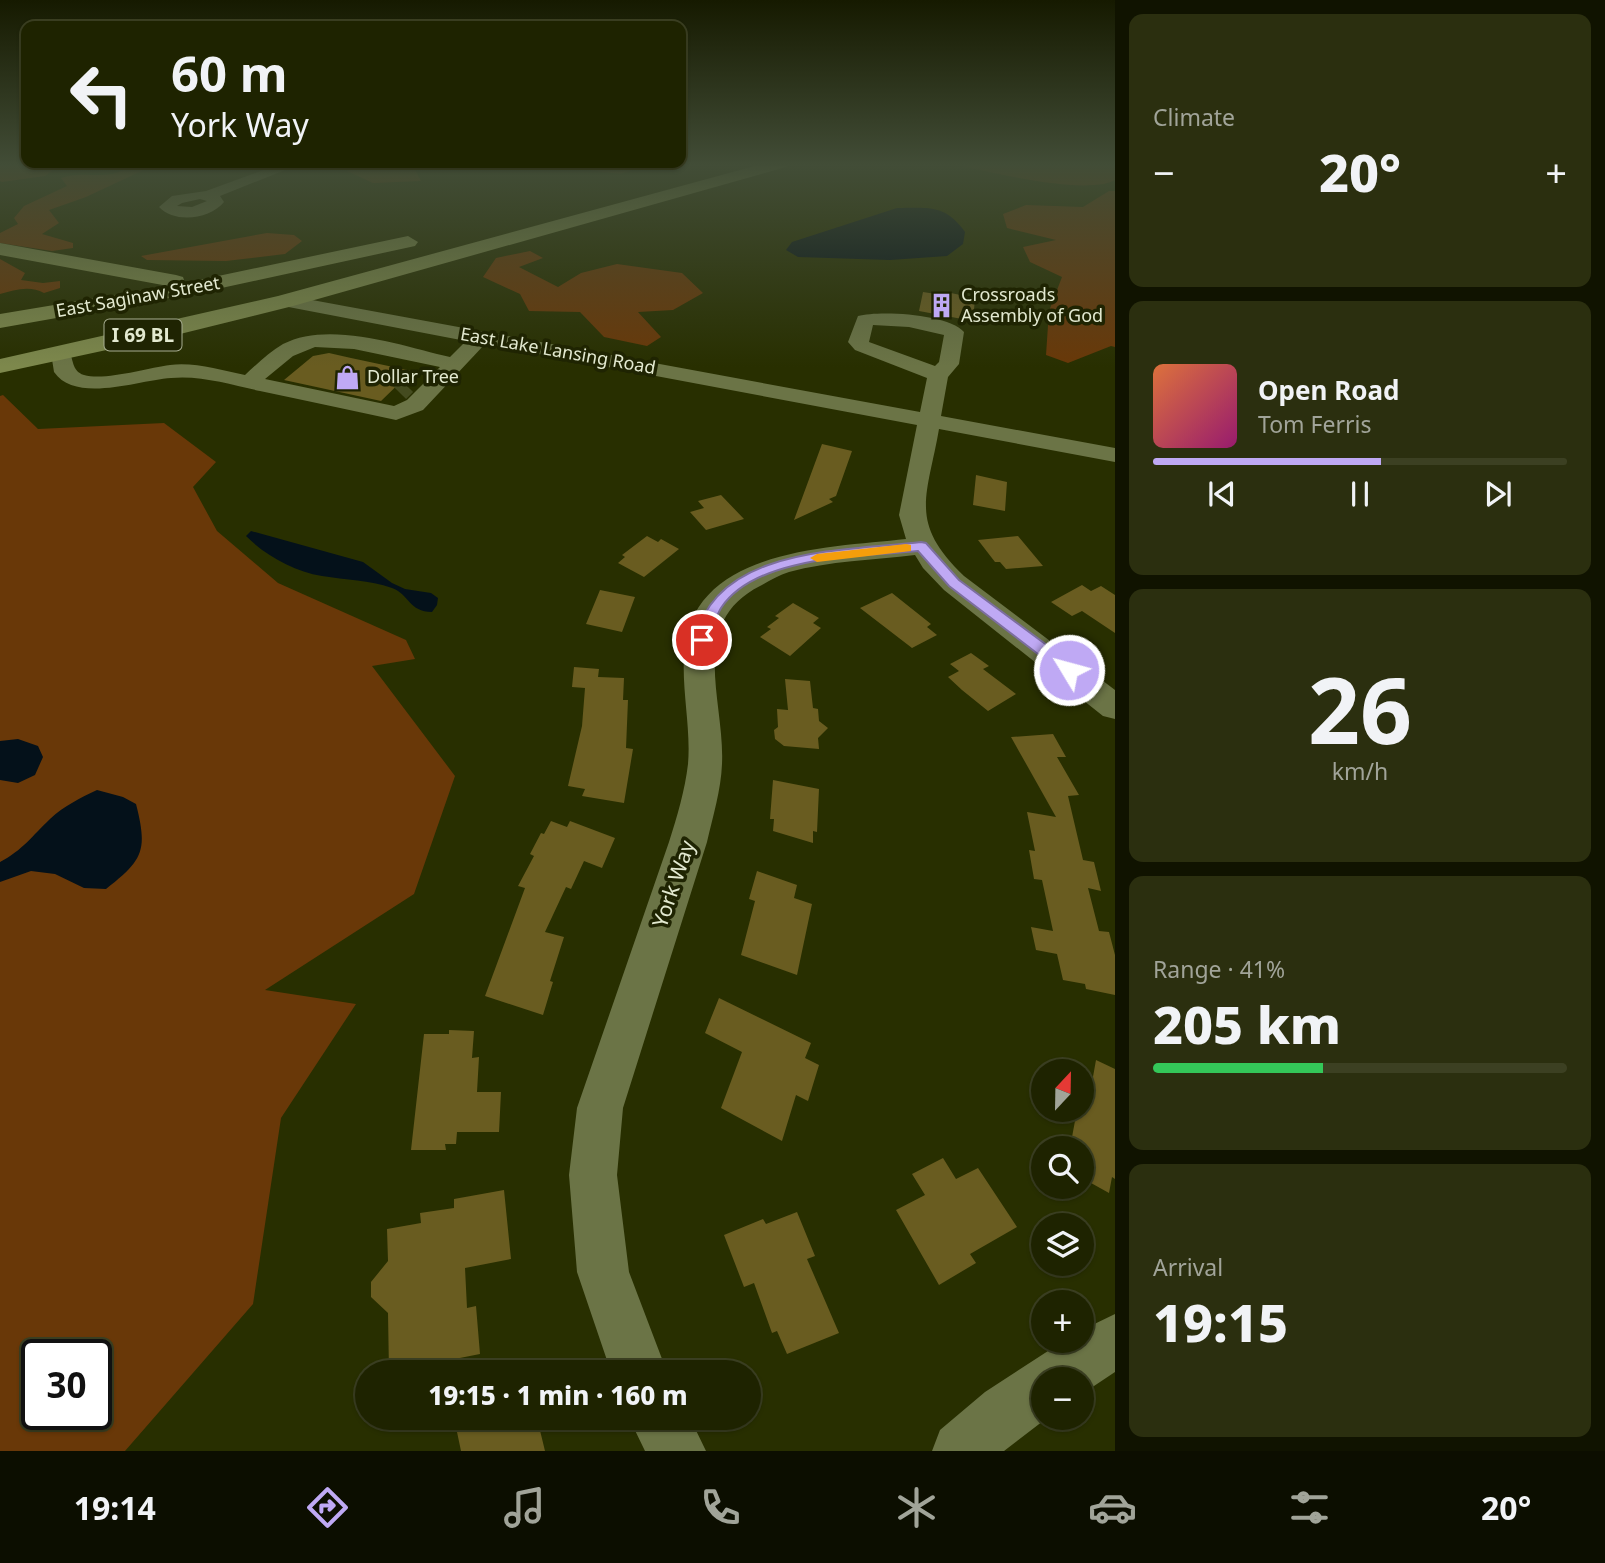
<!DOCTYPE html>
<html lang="en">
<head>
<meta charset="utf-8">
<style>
	:root { --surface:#1e2300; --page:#2b2f0f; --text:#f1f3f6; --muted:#a1a499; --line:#3c4022; --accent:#bfa9f4 }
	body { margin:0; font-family:"Noto Sans",sans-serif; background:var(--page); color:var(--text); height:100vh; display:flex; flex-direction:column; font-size:26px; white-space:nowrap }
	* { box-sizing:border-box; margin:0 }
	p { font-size:23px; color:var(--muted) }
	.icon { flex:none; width:38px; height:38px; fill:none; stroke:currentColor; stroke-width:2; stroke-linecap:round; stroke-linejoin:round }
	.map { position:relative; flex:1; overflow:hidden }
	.side { display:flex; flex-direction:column; gap:14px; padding:14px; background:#101300; width:490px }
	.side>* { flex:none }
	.banner { position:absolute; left:21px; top:21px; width:665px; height:147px; border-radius:14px; box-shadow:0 2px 5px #0004,0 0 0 2px var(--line); background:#1e2300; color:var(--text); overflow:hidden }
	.needle { width:46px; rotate:22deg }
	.buttons { position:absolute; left:1031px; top:1059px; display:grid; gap:14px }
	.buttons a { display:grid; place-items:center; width:63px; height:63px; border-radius:50%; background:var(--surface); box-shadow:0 2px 5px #0004,0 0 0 2px var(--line); font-size:35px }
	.speed { position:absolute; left:21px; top:1339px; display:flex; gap:14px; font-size:35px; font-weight:700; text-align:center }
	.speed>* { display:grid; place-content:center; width:91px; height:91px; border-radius:50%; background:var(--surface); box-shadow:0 2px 5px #0004,0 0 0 2px var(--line); line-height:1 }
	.speed .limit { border:4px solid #111; border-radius:10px; background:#fff; color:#111 }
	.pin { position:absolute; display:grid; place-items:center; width:60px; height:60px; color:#fff; margin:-30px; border:4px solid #fff; border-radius:50%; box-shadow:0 2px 7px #0007 }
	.me { position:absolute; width:77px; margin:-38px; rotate:307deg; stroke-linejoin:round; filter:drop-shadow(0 0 5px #0008) }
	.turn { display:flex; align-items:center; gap:24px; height:147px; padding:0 35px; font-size:32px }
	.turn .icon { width:91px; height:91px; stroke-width:2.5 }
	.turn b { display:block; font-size:49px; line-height:60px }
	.big { font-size:52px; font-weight:800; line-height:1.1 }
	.side .tile { flex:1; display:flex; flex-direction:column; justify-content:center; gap:10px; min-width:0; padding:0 24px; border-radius:14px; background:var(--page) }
	.side .dial { align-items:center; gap:0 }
	.dial b { font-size:91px; line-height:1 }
	.song { display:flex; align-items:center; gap:21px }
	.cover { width:84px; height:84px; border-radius:10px; background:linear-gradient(135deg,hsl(20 70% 55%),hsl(320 70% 35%)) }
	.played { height:7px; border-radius:4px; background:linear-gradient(90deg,var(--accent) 55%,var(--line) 55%) }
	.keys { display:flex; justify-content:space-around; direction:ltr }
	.heat { display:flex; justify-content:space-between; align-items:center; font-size:38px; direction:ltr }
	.charge { height:10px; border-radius:5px; background:linear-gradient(90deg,#34c759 41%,var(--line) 0) }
	.trip { position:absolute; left:355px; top:1360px; width:406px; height:70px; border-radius:35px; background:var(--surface); box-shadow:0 2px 5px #0004,0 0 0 2px var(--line); font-weight:800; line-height:70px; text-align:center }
	.dock { display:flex; height:112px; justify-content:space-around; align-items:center; background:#0c0e00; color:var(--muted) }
	.dock .icon { width:49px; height:49px }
	.dock .active { color:var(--accent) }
	.dock b { font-size:32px; color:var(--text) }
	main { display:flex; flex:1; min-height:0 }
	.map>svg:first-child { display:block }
</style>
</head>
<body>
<main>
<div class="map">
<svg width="1115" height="1451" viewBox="0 0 1115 1451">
	<rect width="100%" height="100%" fill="#282f00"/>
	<path fill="#693808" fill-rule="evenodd" d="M 0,164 L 85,164 L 57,167 L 45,176 L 2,182 L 0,181 Z
		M 121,164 L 178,164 L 150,167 L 86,197 L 49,210 L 59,223 L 42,234 L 73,243 L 73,248 L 52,251 L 0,243 L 0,233 L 18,224 L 14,218 L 24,206 L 67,186 L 61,178 C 85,169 107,183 129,166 Z
		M 362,164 L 412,164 L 421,181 L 373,183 L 347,171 Z
		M 542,164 L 650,164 L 620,174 Z
		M 953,164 L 1115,164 L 1115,180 C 1085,196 990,172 953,164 Z
		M 1109,191 L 1115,191 L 1115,347 L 1111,346 L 1068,363 L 1046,355 L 1049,311 L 1062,277 L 1030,262 L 1023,247 L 1056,240 L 1007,228 L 1003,214 L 1026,205 L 1083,207 Z
		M 267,233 L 294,235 L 302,241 L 285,254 L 226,261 L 147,260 L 141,256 Z
		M 530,251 L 543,258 L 519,267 L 558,287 L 581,273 L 617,264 L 682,273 L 703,293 L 673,310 L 638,312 L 661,337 L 647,346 L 604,337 L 580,312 L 529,311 L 520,294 L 483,277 L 496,258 Z
		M 0,259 L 25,273 L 21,280 L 43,283 L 60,281 L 60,288 L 44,293 C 30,285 14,290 0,294 Z
		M 3,395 L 38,429 L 164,423 L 216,462 L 193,487 L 217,531 L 278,583 L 406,640 L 415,659 L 372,666 L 455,776 L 414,894 L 265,990 L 356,1004 L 281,1118 L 253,1304 L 125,1451 L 0,1451 L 0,396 ZM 37,1354 L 96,1354 L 96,1414 L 37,1414 Z"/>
	<path fill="#04111a" d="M 897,208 C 929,208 945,204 965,232 L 963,244 L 947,256 L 890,260 L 798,257 L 786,250 L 792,242 Z
		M 251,531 L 363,562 L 392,583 L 405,589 L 431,593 L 438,598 L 437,605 L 432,612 C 409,612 409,594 392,588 C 369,580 346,580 322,576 C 294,571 266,556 246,536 Z
		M 18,739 L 38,746 L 43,757 L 35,775 L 18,783 L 0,780 L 0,741 Z
		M 97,790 L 123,797 L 136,804 C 148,851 143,860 106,889 L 84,888 L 55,874 L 31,871 L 0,882 L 0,862 C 23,850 32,836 50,819 C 64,806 80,798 97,790 Z"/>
	<path fill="#695c20" d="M 923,292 L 942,295 L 946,292 L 975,298 L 973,321 L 919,311 Z
		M 329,353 L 351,358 L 412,371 L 381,401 L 284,380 L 313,356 Z
		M 822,444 L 852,451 L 836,496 L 829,499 L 833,502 L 794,520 Z
		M 976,475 L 1007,482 L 1005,511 L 973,505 Z
		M 721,495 L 744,519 L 706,530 L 690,512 L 704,508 L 698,501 Z
		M 647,536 L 658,542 L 661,539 L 679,549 L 644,577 L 618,563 L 625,557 L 622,555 Z
		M 1018,536 L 1043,566 L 1006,569 L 1000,562 L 995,562 L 978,540 Z
		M 1082,585 L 1091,591 L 1101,586 L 1115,595 L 1115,633 L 1082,611 L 1072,616 L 1051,602 Z
		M 600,590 L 635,597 L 622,632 L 586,624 Z
		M 892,593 L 931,624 L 927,627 L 937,635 L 912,648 L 860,608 Z
		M 793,603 L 819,618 L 813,623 L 821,628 L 790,656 L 760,637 L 771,629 L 767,627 L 779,618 L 775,616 Z
		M 971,653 L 989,666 L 983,669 L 1016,694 L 988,711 L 962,690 L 948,677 L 959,671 L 950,664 Z
		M 574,667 L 599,669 L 598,677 L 624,678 L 623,700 L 628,700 L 626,748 L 633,749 L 624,803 L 582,796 L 585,789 L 568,786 L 582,726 L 585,688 L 572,687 Z
		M 785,679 L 810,681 L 813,708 L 818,709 L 819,721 L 828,728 L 818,738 L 819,749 L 784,746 L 775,739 L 774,730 L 778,727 L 777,709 L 788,710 Z
		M 1053,734 L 1066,757 L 1057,757 L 1079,795 L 1068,796 L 1083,860 L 1094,862 L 1101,891 L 1088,888 L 1099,931 L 1109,932 L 1115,955 L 1115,995 L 1086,989 L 1085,984 L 1063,980 L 1057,954 L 1036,950 L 1031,927 L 1053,931 L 1042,880 L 1034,879 L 1029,850 L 1035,851 L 1027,812 L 1056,817 L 1011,737 Z
		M 773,780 L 819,789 L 817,832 L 813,831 L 813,843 L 773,831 L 774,819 L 770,819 Z
		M 551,821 L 567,827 L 570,821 L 615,838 L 602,868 L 584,861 L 571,889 L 566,887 L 545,932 L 564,937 L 550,981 L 553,982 L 543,1015 L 485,996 L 525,888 L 518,886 L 534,856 L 530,854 L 541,833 L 544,834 Z
		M 757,871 L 797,885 L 794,898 L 812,904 L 797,975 L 741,955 L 755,901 L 749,899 Z
		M 719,998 L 811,1043 L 805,1058 L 819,1065 L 808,1101 L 796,1095 L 782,1141 L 721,1108 L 742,1052 L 705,1033 Z
		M 449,1030 L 474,1031 L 472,1058 L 479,1057 L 477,1092 L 501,1092 L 499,1132 L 457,1132 L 456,1144 L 445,1144 L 446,1150 L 411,1150 L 424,1034 L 449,1034 Z
		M 1096,1060 L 1115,1069 L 1115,1179 L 1112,1177 L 1109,1193 L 1082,1178 L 1082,1148 L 1070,1148 L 1077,1110 L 1082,1110 L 1082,1095 L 1089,1099 Z
		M 943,1158 L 956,1179 L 978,1168 L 1017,1227 L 970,1254 L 976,1263 L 939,1285 L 896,1210 L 925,1195 L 912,1174 Z
		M 504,1190 L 511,1259 L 465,1268 L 467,1308 L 476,1306 L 480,1354 L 389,1372 L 388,1313 L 371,1297 L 371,1282 L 388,1261 L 387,1229 L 421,1223 L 420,1213 L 454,1208 L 454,1199 Z
		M 797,1212 L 815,1256 L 807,1259 L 839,1333 L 787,1354 L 777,1331 L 772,1333 L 754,1283 L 744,1287 L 724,1235 L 763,1219 L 766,1224 Z
		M 489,1418 L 537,1418 L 545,1451 L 461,1451 L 457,1432 Z"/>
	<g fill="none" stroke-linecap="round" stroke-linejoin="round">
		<path stroke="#444b1f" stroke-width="20" stroke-dasharray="20 10" stroke-linecap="butt" d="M 399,392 L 406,385"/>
		<path fill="#6b7446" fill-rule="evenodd" d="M 280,164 L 300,164 L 220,196 L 224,202 C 210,219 175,224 159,207 L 172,196 L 206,191 ZM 200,199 L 207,201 L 192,207 L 177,206 L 182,203 Z
			M 285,295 L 920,412 L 927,378 L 855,350 L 848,342 L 858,316 C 880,310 949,314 964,332 L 959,364 L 948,377 L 941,416 L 1115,448 L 1115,462 L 939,429 C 927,498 908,522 964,576 L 1115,690 L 1115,719 L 1103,716 L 944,590 L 923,568 L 915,555 C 874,560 829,561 789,572 C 779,575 769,581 760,586 C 687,623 725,700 722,764 C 721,790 713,816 707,842 L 623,1108 L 617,1175 L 629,1272 L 667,1372 L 611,1372 L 577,1272 L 569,1175 L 577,1108 L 669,842 C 677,817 685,790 688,764 C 691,729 682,692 684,657 C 688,548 827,548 906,539 L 899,515 L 917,425 L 485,344 L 423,410 L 396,420 C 351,410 306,401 260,391 C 232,385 201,375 171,378 C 139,380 76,404 54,372 L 51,353 L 54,349 L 68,349 C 74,358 71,371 84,375 C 105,381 147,368 170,365 C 195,362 220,370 245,375 C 257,364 269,352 283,344 C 329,320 403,346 450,357 L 466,341 L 278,305 L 276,301 L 278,297 ZM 873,325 L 909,327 L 944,335 L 939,362 L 935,366 L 869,342 ZM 315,347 L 354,349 L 440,367 L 407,400 L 394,406 L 265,379 L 293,356 Z
			M 1115,1314 L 1115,1372 L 1082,1394 L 1082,1379 L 1043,1379 L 1043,1418 L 1047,1418 L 1004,1451 L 932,1451 L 940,1430 L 985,1392 L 1065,1340 L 1082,1340 L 1082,1330 Z
			M 629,1418 L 690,1418 L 706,1451 L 645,1451 Z"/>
		<path fill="#7d884c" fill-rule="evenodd" d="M 762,164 L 788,164 L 786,167 L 293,306 L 176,335 L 0,373 L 0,359 L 278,296 Z
			M 408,236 L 418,242 L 415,246 L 203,292 L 0,328 L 0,314 L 168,286 L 0,255 L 0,243 L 176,275 L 183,277 L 185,283 Z"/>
	</g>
	<linearGradient id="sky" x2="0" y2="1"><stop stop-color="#161a00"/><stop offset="0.45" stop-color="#424d37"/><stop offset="1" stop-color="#424d37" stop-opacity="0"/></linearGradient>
	<rect width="1115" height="367" fill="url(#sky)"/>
	<path fill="#bfa9f4" stroke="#7c6e9f" stroke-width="2" d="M 921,542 L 926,543 L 959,580 L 1075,666 L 1077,670 L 1075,674 L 1064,674 L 949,586 L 918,551 C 861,557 756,555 721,608 C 714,620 713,632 707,643 L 697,643 L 695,640 C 715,546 846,551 921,542 Z"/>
	<path fill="#f59e0b" d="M 906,544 L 911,545 L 911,551 L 817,562 L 810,558 L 817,554 Z"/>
	<defs>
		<symbol id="building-bare" viewBox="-9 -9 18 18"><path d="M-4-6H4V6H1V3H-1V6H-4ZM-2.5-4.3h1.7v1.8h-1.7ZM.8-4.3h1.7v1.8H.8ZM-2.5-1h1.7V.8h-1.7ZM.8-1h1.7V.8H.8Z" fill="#bfa9f4" stroke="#1f2402" stroke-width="2.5" paint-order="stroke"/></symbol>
		<symbol id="shop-bare" viewBox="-9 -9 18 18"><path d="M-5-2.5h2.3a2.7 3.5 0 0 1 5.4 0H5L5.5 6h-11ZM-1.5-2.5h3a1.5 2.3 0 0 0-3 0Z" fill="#bfa9f4" stroke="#1f2402" stroke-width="2.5" paint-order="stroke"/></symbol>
	</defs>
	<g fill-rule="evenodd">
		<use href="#building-bare" x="924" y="288" width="35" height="35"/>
		<use href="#shop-bare" x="330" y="360" width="35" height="35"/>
	</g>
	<g text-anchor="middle" stroke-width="7" stroke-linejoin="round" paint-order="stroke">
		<g font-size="18" fill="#e3e9d0" stroke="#1f2402" text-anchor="start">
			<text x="961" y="301">Crossroads<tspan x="961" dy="21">Assembly of God</tspan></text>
			<text x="367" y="383">Dollar Tree</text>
		</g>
		<g font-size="18" fill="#e3e9d0" stroke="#1f2402">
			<text transform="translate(138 297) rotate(-10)" y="6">East Saginaw Street</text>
			<text transform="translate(558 351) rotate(10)" y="6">East Lake Lansing Road</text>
		</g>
		<rect fill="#1f2402" stroke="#a8ae92" stroke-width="2" x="104.5" y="319.5" width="77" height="31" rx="5"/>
		<g font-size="19" font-weight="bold" fill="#e3e9d0">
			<text x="143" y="342">I 69 BL</text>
		</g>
		<g font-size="21" fill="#e3e9d0" stroke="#1f2402">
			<text transform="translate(674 884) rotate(-71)" y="7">York Way</text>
		</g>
	</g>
</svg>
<div class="buttons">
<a><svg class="needle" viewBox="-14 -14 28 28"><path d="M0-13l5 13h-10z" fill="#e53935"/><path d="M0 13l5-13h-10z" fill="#a1a499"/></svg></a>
<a><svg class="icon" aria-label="search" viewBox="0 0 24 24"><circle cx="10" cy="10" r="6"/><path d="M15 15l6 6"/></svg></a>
<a><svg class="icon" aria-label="layers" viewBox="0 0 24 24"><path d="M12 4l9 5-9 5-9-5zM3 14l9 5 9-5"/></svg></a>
<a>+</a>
<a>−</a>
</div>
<div class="speed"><div class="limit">30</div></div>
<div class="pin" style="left:702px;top:640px;background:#d93025"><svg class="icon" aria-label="arrive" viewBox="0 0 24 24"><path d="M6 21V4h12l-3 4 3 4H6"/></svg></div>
<svg class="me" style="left:1069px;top:670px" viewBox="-20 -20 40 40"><circle r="17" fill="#bfa9f4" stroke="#fff" stroke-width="3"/><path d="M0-11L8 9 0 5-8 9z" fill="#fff"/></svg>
<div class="trip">19:15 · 1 min · 160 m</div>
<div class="banner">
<div class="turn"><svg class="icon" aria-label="left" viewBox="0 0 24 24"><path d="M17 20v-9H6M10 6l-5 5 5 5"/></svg><div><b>60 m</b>York Way</div></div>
</div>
</div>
<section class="side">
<div class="tile"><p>Climate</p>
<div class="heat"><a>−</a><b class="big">20°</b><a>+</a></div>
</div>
<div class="tile">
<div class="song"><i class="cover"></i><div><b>Open Road</b><p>Tom Ferris</p></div></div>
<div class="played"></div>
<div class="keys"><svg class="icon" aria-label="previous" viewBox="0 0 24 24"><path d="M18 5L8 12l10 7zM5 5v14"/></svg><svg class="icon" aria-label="pause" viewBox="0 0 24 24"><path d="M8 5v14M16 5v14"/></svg><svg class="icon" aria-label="next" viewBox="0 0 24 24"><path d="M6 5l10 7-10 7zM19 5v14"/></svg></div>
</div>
<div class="tile dial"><b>26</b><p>km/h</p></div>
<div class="tile"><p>Range · 41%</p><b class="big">205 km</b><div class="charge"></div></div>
<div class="tile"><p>Arrival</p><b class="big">19:15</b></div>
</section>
</main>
<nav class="dock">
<b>19:14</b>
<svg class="icon active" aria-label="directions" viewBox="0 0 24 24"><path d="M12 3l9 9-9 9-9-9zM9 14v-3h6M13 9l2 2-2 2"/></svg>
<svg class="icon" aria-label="music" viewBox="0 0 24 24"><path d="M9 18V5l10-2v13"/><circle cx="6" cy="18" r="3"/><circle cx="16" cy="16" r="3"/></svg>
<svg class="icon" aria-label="phone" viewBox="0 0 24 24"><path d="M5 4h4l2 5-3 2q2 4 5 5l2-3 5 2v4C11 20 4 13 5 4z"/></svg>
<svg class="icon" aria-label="climate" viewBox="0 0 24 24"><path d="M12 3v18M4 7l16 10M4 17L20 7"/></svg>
<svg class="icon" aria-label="car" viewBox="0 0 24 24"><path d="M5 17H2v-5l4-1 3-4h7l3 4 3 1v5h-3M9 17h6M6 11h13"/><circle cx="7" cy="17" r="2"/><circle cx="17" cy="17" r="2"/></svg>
<svg class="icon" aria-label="filters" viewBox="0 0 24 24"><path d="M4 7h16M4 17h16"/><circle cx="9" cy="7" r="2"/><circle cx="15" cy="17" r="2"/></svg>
<b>20°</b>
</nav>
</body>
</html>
